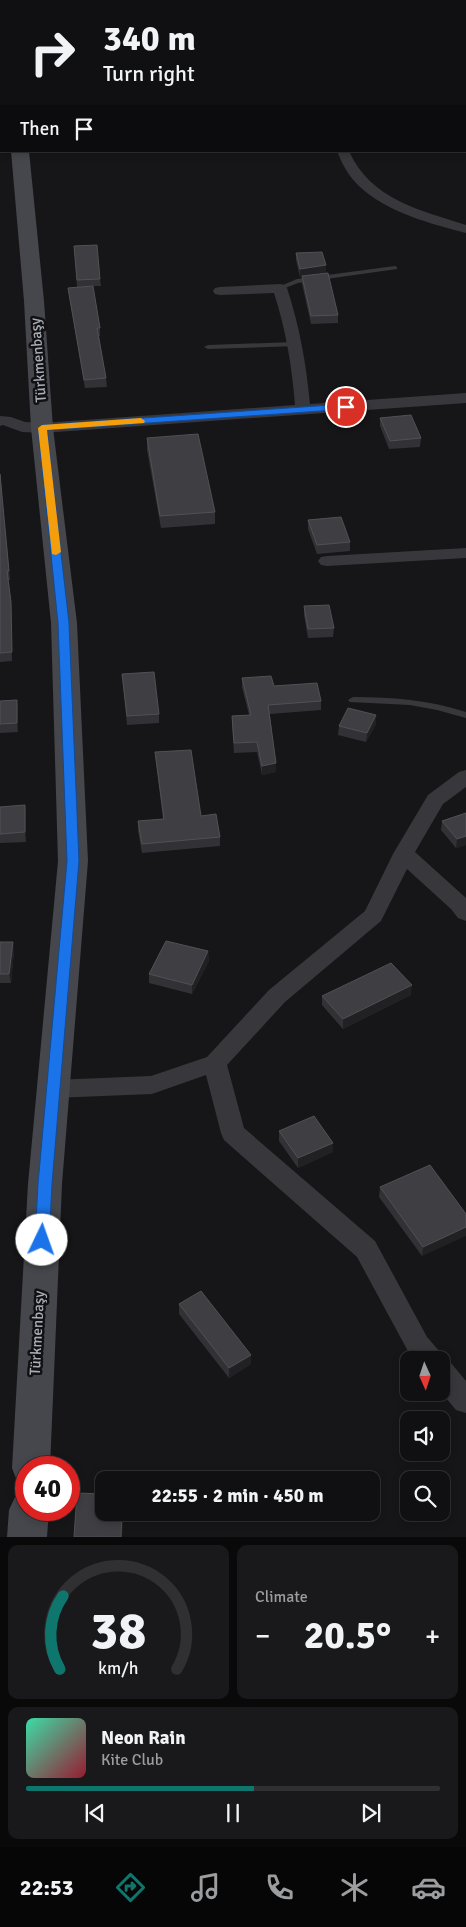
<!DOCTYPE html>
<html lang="en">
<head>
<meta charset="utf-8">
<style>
	:root { --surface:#101012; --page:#19191b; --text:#f1f3f6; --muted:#9c9d9f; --line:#303032; --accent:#0f766e }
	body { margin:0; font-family:Signika,sans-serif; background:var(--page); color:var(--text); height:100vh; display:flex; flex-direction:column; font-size:19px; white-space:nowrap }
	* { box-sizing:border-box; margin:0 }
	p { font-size:16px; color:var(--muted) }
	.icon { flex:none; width:28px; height:28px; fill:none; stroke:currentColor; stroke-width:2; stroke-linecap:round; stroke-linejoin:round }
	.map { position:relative; height:1537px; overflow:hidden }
	.drawer { display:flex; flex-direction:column; gap:8px; padding:8px; background:#09090a; flex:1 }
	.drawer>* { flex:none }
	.hud { position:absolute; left:0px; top:0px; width:466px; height:152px; box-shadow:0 2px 8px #0003,0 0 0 1px var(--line); background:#101012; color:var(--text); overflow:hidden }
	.needle { width:32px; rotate:177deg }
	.buttons { position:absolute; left:400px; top:1351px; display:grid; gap:10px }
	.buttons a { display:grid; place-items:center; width:50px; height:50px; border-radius:10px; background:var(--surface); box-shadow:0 2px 8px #0003,0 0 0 1px var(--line); font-size:25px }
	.speed { position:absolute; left:15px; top:1456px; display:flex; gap:10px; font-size:25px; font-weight:700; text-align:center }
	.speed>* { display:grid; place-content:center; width:65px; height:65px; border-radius:50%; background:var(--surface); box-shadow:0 2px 8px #0003,0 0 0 1px var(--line); line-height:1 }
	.speed .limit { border:8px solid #d22; background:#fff; color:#111 }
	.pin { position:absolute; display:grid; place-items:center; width:42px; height:42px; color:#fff; margin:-21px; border:2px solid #fff; border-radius:50%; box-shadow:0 1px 5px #0007 }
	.me { position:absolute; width:55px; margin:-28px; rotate:3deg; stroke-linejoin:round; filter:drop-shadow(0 0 4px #0008) }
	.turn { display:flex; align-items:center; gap:18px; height:105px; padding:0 20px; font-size:22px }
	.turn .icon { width:65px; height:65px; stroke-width:2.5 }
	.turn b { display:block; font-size:35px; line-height:42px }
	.then { display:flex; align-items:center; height:48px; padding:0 20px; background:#0003; gap:10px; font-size:19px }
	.big { font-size:38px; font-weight:700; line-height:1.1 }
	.drawer .widget { flex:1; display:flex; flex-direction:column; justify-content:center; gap:8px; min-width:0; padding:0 18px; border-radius:10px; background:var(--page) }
	.drawer .dial { align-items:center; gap:0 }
	.dial svg { height:130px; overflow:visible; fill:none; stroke:var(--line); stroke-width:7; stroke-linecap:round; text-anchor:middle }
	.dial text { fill:var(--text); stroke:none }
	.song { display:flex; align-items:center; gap:15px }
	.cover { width:60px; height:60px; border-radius:8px; background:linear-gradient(135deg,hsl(160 70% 55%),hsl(350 70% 35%)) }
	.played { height:5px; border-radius:2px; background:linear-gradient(90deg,var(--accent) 55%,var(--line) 55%) }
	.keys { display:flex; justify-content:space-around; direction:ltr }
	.heat { display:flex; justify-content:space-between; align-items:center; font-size:28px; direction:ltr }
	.drawer .tiles { flex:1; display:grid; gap:8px; grid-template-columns:1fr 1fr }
	.widget:last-child { grid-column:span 2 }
	.trip { position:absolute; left:95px; top:1471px; width:285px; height:50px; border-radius:10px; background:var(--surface); box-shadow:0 2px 8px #0003,0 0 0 1px var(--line); font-weight:700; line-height:50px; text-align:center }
	.tab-bar { display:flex; height:80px; justify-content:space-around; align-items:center; background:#060607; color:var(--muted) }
	.tab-bar .icon { width:35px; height:35px }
	.tab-bar .active { color:var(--accent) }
	.tab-bar b { font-size:22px; color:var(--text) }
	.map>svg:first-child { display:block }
</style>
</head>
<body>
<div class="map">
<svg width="466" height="1537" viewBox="0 0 466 1537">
	<rect width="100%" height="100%" fill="#161618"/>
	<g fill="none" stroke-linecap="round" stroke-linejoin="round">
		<path fill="#38383c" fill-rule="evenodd" d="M 42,0 L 48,0 L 48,1 L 42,1 Z
			M 0,38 L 1,39 L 1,43 L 0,42 Z
			M 395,266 L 397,267 L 397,269 L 298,283 L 280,290 L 276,288 L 297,279 Z
			M 294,342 L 298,344 L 297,346 L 208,349 L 204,347 L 208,345 Z
			M 353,697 C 392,697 429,700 466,712 L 466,718 L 437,710 L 410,705 L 350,702 L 348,700 Z"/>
		<path fill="#38383c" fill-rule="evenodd" d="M 295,0 L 308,0 L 308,1 L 295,1 Z
			M 465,75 L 466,76 L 466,84 L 465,83 Z
			M 337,151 L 349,151 C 371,200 420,210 466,225 L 466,233 C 431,224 387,212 360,187 C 349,177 342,164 337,151 Z
			M 280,284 L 285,285 L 287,288 C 300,328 306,363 310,404 L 466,393 L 466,403 L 42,433 L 22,432 L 3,425 L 0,426 L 0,416 L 11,417 L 25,422 L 42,423 L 295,405 C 292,367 286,330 274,293 L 220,295 L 215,294 L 213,291 L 215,288 L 220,287 Z
			M 466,548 L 466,558 L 327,566 L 321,565 L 318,561 L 321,557 L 327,556 Z
			M 466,770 L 466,787 L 443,804 L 415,852 L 466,898 L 466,921 L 458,918 L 451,909 L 407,869 L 381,921 L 285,1002 L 227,1065 L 244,1128 L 375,1241 L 427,1337 L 440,1352 L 443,1361 L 451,1363 L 466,1381 L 466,1413 L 456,1410 L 441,1392 L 441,1360 L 414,1360 L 409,1353 L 357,1257 L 224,1140 L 221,1133 L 206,1075 L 152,1094 L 53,1098 L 45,1096 L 41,1089 L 45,1082 L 53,1080 L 151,1076 L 207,1057 L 269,990 L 365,911 L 393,854 L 428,795 L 459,772 Z"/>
		<path fill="#46474c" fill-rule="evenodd" d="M 155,0 L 169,0 L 170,1 L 155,1 Z
			M 0,54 L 1,55 L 1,65 L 0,65 Z
			M 11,151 L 29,151 L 44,301 L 53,428 L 77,623 L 88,861 L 62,1184 L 50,1468 L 26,1468 L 26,1484 L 17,1481 L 12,1468 L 28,1184 L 58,861 L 51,623 L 31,428 L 24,301 Z
			M 26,1492 L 26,1510 L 49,1510 L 47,1537 L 7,1537 L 9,1510 L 15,1497 Z"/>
	</g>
	<path fill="#323236" d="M 74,246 L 100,279 L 101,286 L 93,286 L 100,328 L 100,336 L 99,336 L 106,378 L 107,387 L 85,388 L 69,296 L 68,288 L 77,287 Z
		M 296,253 L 326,265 L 326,273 L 338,315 L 338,323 L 311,324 L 302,284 L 302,276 L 300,277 L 296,260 Z
		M 380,418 L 421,438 L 420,447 L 389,449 L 380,426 Z
		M 147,438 L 215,512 L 215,524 L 161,528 L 147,450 Z
		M 0,474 L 10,580 L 8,580 L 11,611 L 12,661 L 0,662 Z
		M 308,520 L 350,542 L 350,551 L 317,554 L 308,529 Z
		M 304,606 L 334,628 L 333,637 L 308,638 L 304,615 Z
		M 122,674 L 159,714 L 159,723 L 127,725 Z
		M 242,678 L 274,686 L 321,701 L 321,710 L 270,714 L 276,772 L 262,775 L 257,752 L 234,753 L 232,725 L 232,716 L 249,715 L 242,687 Z
		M 17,700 L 18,732 L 0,733 L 0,701 Z
		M 376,724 L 366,742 L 338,735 L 339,726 Z
		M 155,752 L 201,816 L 220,837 L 220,846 L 142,853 L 138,831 L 138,821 L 163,819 L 156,761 Z
		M 25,805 L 26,842 L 0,843 L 0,807 Z
		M 466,813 L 466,845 L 456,848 L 441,830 L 442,821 Z
		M 0,942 L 14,951 L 11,983 L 0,983 Z
		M 208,951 L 209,961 L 192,994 L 149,983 L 149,974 Z
		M 411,995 L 343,1029 L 322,1005 L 322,996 Z
		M 279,1131 L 333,1143 L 333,1152 L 298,1168 L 279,1141 Z
		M 380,1187 L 466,1214 L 422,1256 L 379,1197 Z
		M 179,1304 L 251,1364 L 229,1378 L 179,1314 Z"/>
	<path fill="#212124" d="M 326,265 L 326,273 L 300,277 L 300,269 Z
		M 17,700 L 18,709 L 18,732 L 17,723 Z
		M 376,715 L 376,724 L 366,742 L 367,733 Z
		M 276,763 L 276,772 L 262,775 L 262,766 Z
		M 25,805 L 26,815 L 26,842 L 25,832 Z
		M 466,836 L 466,845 L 456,848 L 457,839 Z
		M 13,942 L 14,951 L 11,983 L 9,974 Z
		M 208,951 L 209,961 L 192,994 L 192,985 Z
		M 412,985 L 411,995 L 343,1029 L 343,1019 Z
		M 333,1143 L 333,1152 L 298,1168 L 298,1158 Z
		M 466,1227 L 466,1236 L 422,1256 L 423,1247 Z
		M 251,1355 L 251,1364 L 229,1378 L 229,1368 Z
		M 122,1512 L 124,1512 L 122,1537 L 121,1537 Z"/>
	<path fill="#3f3f43" stroke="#505155" d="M 97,245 L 100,279 L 77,280 L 74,246 Z
		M 322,252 L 326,265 L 300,269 L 296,253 Z
		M 328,273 L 338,315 L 311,316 L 302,276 Z
		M 93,286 L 100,328 L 97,328 L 106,378 L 84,380 L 68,288 Z
		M 411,415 L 421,438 L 390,441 L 380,418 Z
		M 198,434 L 215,512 L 160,516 L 147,438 Z
		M 0,474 L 9,571 L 7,571 L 11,602 L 12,652 L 0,653 Z
		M 341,517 L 350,542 L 317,545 L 308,520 Z
		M 329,605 L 334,628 L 308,629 L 304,606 Z
		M 154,672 L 159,714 L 127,716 L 122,674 Z
		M 271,676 L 274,686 L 317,683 L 321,701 L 268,705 L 276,763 L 262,766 L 257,742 L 234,743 L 232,716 L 251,715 L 242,678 Z
		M 17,700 L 17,723 L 0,724 L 0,701 Z
		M 348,708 L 376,715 L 367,733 L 339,726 Z
		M 191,750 L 201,816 L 216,814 L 220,837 L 142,844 L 138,821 L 164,819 L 155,752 Z
		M 25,805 L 25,832 L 0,834 L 0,807 Z
		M 466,813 L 466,836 L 457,839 L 442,821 Z
		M 166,941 L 208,951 L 192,985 L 149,974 Z
		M 0,942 L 13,942 L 9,974 L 0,974 Z
		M 391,963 L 412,985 L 343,1019 L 322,996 Z
		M 314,1116 L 333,1143 L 298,1158 L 279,1131 Z
		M 430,1165 L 466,1214 L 466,1227 L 423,1247 L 380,1187 Z
		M 201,1291 L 251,1355 L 229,1368 L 179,1304 Z
		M 77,1493 L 104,1494 L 104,1512 L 122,1512 L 121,1537 L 74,1537 Z"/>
	<path fill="#1a73e8" stroke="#114b97" d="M 346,404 L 350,405 L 350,409 L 47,430 L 69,623 L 79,861 L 52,1184 L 49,1240 L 47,1245 L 42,1246 L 37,1245 L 35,1240 L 38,1184 L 67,861 L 58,623 L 38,428 L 42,425 Z"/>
	<path fill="#f59e0b" d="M 141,418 L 145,421 L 144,423 L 47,430 L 61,552 L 56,555 L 52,554 L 38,428 L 42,425 Z"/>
	<g text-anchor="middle" stroke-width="5" stroke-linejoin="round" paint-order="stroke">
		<g font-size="15" fill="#aaadb6" stroke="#111113">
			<text transform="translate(38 360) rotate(-94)" y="5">Türkmenbaşy</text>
			<text transform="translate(37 1333) rotate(-87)" y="5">Türkmenbaşy</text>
		</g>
	</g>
</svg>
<div class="buttons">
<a><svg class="needle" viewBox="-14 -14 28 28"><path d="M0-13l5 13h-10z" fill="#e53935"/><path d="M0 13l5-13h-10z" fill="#9c9d9f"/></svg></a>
<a><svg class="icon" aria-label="sound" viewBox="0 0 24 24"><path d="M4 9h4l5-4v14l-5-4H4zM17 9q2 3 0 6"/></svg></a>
<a><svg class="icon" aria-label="search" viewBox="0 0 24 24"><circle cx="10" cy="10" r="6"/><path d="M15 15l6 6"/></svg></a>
</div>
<div class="speed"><div class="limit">40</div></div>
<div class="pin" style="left:346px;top:407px;background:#d93025"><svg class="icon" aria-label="arrive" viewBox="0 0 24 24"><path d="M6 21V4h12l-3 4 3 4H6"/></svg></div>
<svg class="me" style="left:42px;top:1240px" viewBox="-20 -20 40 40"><circle r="19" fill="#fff"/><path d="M0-13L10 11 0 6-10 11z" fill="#1a73e8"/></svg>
<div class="trip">22:55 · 2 min · 450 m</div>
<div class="hud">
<div class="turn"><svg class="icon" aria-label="right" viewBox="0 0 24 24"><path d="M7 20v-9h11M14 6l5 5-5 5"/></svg><div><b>340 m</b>Turn right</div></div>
<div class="then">Then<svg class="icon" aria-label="arrive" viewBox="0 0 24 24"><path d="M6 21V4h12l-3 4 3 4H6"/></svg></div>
</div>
</div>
<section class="drawer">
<div class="tiles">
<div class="widget dial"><svg viewBox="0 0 100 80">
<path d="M14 69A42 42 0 1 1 86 69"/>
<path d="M14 69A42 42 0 0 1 16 24" stroke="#0f766e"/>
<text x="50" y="56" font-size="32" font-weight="700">38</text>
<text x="50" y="72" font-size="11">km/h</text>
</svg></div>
<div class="widget"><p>Climate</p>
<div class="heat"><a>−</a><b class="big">20.5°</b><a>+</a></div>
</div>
<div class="widget">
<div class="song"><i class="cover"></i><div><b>Neon Rain</b><p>Kite Club</p></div></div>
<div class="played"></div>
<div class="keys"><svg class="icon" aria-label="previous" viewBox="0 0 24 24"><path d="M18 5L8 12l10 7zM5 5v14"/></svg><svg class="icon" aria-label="pause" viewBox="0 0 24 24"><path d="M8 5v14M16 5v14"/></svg><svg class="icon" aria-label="next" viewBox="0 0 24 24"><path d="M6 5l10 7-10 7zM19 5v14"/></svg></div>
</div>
</div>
</section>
<nav class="tab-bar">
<b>22:53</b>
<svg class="icon active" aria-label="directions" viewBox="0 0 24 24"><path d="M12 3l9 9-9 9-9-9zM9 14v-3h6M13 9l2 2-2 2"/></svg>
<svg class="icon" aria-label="music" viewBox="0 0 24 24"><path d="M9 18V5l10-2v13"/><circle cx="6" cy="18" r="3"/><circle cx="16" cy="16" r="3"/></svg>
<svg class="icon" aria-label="phone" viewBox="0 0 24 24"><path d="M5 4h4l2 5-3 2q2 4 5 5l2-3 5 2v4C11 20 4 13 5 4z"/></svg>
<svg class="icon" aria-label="climate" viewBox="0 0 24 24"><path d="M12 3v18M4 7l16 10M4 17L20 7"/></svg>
<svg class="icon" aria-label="car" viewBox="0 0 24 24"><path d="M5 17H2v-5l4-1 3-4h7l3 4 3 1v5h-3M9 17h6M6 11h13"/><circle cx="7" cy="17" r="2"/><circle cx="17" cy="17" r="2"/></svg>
</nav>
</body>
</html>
